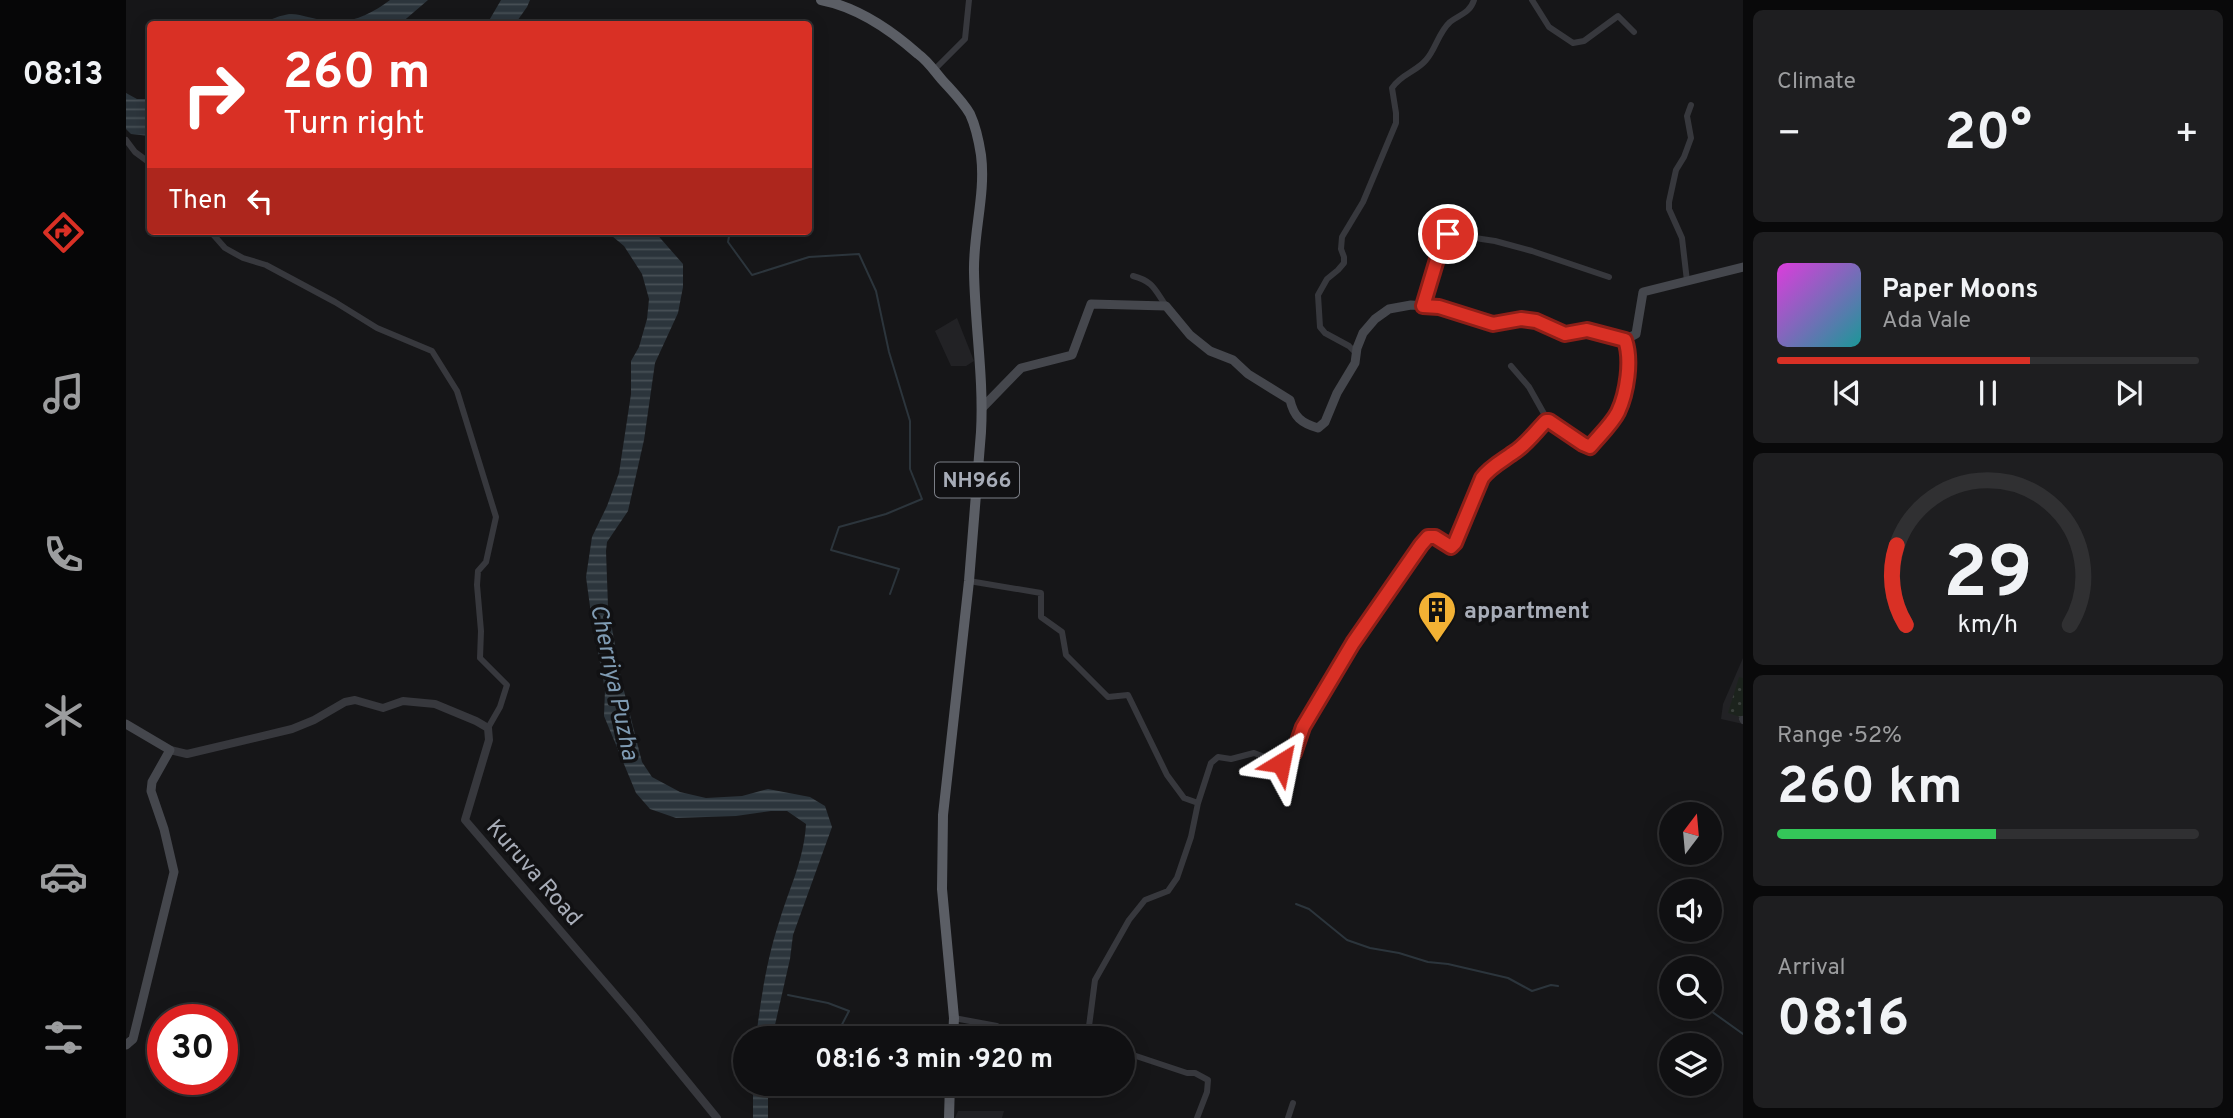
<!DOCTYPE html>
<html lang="en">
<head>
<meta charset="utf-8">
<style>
	:root { --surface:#101012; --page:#1e1e20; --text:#f1f3f6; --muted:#9c9d9f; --line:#303032; --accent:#d93025 }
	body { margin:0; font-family:Overpass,sans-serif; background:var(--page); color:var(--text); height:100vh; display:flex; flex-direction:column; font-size:26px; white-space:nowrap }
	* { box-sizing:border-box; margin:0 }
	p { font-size:23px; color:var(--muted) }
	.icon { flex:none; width:38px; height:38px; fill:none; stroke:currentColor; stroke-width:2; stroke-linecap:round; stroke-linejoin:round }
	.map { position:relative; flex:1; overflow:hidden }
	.panel { display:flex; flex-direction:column; gap:10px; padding:10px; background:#09090a; width:490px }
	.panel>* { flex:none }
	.hud { position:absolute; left:21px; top:21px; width:665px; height:214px; border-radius:7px; box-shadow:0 4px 18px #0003,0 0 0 2px var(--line); background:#d93025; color:#fff; overflow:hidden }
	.needle { width:46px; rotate:16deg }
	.tools { position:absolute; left:1533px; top:802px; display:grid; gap:14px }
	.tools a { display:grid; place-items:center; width:63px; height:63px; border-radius:50%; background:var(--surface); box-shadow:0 4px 18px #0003,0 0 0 2px var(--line); font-size:35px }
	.speed { position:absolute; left:21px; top:1004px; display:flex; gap:14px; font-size:35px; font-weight:700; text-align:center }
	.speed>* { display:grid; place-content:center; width:91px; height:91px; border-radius:50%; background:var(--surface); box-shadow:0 4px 18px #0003,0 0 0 2px var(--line); line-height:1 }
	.speed .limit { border:10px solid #d22; background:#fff; color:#111 }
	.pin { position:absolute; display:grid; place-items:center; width:60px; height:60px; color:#fff; margin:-30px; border:4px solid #fff; border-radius:50%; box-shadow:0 2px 7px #0007 }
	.me { position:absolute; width:77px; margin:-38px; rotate:35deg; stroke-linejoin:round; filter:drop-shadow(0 0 5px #0008) }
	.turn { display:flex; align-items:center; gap:24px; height:147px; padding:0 21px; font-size:32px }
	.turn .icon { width:91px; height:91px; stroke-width:2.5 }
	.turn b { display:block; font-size:49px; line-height:60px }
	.then { display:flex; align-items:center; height:66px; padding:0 21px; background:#0003; gap:14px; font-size:26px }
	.big { font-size:52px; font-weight:700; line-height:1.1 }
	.panel .widget { flex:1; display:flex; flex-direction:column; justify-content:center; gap:10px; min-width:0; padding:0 24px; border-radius:10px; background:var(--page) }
	.panel .dial { align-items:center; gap:0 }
	.dial svg { height:182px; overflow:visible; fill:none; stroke:var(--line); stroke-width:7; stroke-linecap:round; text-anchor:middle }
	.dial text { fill:var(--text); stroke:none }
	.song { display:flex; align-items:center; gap:21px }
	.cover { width:84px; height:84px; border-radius:10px; background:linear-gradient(135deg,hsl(300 70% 55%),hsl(180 70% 35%)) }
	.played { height:7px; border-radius:4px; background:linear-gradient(90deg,var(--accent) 60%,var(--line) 60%) }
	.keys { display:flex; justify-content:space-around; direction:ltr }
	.heat { display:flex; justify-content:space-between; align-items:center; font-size:38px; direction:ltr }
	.charge { height:10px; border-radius:5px; background:linear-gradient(90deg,#34c759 52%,var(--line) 0) }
	.trip { position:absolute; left:607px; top:1026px; width:402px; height:70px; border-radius:35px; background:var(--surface); box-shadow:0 4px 18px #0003,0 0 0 2px var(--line); font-weight:700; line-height:70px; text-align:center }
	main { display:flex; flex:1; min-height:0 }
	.dock { display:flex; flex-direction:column; width:126px; justify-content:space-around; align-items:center; background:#060607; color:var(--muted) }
	.dock .icon { width:49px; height:49px }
	.dock .on { color:var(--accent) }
	.dock b { font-size:32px; color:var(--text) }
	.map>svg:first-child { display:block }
</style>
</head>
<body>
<main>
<nav class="dock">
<b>08:13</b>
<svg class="icon on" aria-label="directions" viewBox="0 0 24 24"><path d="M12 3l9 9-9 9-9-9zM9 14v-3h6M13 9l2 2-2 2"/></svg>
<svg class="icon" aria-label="music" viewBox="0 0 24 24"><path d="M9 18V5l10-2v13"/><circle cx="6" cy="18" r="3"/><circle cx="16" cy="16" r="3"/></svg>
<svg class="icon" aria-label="phone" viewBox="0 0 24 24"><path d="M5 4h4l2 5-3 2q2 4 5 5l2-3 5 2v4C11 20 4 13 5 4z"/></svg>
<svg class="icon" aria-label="climate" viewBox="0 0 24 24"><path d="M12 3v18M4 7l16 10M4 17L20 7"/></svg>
<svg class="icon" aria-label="car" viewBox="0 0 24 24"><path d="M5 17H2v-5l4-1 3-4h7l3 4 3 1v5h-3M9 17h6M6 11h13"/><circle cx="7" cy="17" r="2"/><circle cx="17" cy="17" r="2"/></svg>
<svg class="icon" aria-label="filters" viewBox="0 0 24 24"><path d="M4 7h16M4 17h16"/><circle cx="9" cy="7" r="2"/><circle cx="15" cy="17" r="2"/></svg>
</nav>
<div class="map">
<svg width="1617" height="1118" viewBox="0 0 1617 1118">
	<defs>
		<pattern id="park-dots" width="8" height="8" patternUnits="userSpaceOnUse" patternTransform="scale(1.75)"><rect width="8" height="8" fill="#1c231d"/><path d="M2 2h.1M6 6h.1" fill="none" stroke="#3a403c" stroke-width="1.8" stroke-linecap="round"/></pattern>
		<pattern id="water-rules" width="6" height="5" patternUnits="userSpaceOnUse" patternTransform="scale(1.75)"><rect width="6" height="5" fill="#2c353c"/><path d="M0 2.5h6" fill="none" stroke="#485056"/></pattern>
	</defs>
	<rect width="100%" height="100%" fill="#161618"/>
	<path fill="#222225" d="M 831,318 L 848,361 L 840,366 L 825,366 L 809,331 Z
		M 1617,658 L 1617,724 L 1595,719 L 1597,704 Z
		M 832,1111 L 878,1111 L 876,1118 L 829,1118 Z"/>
	<path fill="url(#park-dots)" d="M 1613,677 L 1617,678 L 1617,718 L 1602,713 Z"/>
	<path fill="url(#water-rules)" d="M 264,0 L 302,0 L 274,24 L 136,24 C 170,6 172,18 204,21 C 226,24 247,13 264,0 Z
		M 375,0 L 404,0 L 401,7 L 389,24 L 361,24 Z
		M 0,93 L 11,99 L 24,99 L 24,136 L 5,134 L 0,129 Z
		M 480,231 L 528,231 L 557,264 L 557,287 L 552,313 L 529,363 L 518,440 L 502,511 L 481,542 L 480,551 L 482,606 L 495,679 L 516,762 L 526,777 L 554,792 L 580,798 L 616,796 L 642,789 L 684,797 L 699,806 L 706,827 L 667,935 L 664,959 L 646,1038 L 630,1038 C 635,997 641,958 654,919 C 664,887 678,859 680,824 L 661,811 L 645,811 L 610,816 L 550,818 L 524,809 L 510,793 L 478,716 L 479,690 L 465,614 L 460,577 L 466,537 L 481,506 L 493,473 L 505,394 L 505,361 L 513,347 L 521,319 L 523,299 L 516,274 L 498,246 Z
		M 627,1083 L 642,1083 L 642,1118 L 627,1118 Z"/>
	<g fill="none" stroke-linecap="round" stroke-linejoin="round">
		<path stroke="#2c353c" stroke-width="2" d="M 604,231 L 602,242 L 626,275 L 683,257 L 733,254 L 750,291 L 763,352 L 784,421 L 784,469 L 796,499 L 760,514 L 713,527 L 705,550 L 773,569 L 764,594
			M 1170,904 L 1183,909 L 1221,940 L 1244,948 L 1273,953 L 1302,962 L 1322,964 L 1382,978 L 1406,991 L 1425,985 L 1432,986
			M 662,995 L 702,1003 L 723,1011 L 709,1038
			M 1534,997 L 1545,994
			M 1578,1006 L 1617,1034
			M 683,1090 L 686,1083"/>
		<path stroke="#37383d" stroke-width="6" d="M 1406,0 L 1423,27 L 1447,43 L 1458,41 L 1492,16 L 1508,32
			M 808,70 L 839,39 L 843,0
			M 0,140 L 9,152 L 24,163
			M 84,231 L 99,248 L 117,258 L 140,265 L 209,302 L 251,328 L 306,351 L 331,391 L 370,517 L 360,562 L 352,571 L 351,585 L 355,631 L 354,658 L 381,685 L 374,707 L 362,728
			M 1007,276 C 1027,281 1029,290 1040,306
			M 1561,281 L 1556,238 L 1543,209 L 1543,202 L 1550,170 L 1558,157 L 1565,138 L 1561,116 L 1565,105
			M 1297,306 L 1318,236 L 1322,234 L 1369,241 L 1406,251 L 1483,277
			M 1230,353 L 1223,346 L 1199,333 L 1194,327 L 1192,295 L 1201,279 L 1212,270 L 1218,263 L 1218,257 L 1215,249 L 1216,237 L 1237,202 L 1270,123 L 1270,113 L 1266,88 C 1275,74 1290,72 1300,60 C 1310,49 1312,33 1324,22 C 1333,15 1344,13 1348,0
			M 1385,366 L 1403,387 L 1421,419 L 1420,421
			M 843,581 L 915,593 L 915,617 L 936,632 L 940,655 L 982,697 L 1002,695 L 1041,775 L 1058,798 L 1072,803 L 1065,837 L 1051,878 L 1042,891 L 1019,900 L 1003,920 L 969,980 L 962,1034 L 969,1038
			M 1616,719 L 1617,721
			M 1072,803 L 1085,763 L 1092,757 L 1105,759 L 1128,753 L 1155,763 L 1168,753 L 1177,727 L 1227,643 L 1295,545 L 1302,537 L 1309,537 L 1325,547 L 1329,543 L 1356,478 C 1364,467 1376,461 1387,453 C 1399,446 1410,431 1420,421 L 1423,421 L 1457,445 L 1464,447 C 1473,436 1486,424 1492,412 C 1501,393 1506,360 1499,340
			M 828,1018 L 871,1026
			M 998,1052 L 1061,1073 L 1069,1073 L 1082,1080 L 1081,1092 L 1071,1118
			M 1162,1118 L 1167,1103"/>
		<path stroke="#37383d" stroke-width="8" d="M 44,750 L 61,754 L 166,729 L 188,720 L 219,702 L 229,700 L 257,708 L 277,701 L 309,704 L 350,721 L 362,728 L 363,740 L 339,820 L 506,1014 L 591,1118"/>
		<path stroke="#45474d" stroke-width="9" d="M 856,408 L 895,368 L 946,355 L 965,304 L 1040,306 L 1064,335 L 1084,351 L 1107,360 L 1122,374 L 1164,400 C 1168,417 1175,423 1192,428 L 1199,422 L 1211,393 L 1229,363 L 1231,348 L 1237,333 L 1249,319 L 1263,309 L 1285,305 L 1313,307 L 1367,324 L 1395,319 L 1410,321 L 1439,334 L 1461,330 L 1499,340 L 1510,334 L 1517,292 L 1617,267
			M 0,724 L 44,750 L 26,782 L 25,791 L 38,829 L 48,872 L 7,1039 L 0,1045"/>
		<path stroke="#5b5e65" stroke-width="10" d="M 695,0 C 731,7 765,30 792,54 C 802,61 809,72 817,81 C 827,92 837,102 844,114 C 850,127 853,142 855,155 C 860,194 847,233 848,272 C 849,326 858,379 855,432 L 843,581 L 817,815 L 816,889 L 828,1018 L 827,1038
			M 823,1118 L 824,1083"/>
	</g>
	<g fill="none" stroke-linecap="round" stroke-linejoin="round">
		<defs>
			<path id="route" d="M 1155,763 L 1168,753 L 1177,727 L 1227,643 L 1295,545 L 1302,537 L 1309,537 L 1325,547 L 1329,543 L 1356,478 C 1364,467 1376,461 1387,453 C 1399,446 1410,431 1420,421 L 1423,421 L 1457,444 L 1464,447 C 1473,436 1486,424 1492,412 C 1501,393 1506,360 1499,340 L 1461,330 L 1439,334 L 1410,321 L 1395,319 L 1367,324 L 1313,307 L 1297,306 L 1318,236 L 1322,234"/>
		</defs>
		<use href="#route" stroke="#8d1f18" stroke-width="18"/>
		<use href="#route" stroke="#d93025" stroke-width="12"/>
	</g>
	<defs>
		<symbol id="building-pin" viewBox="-11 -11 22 30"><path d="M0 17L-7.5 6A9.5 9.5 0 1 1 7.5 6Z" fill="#f2b134" stroke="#111113"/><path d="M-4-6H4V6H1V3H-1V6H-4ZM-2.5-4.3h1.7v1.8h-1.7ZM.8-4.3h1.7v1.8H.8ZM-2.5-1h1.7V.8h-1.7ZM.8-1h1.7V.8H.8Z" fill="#111"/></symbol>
	</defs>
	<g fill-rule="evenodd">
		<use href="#building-pin" x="1289" y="588" width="44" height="60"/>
	</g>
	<g text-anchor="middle" stroke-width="7" stroke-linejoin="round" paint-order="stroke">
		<rect fill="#111113" stroke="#7b7e86" stroke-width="2" x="809" y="462.5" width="84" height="35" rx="5"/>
		<g font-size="21" font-weight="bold" fill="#a8adb8">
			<text x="851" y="487">NH966</text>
		</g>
		<g font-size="23" font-weight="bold" fill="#a8adb8" stroke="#111113" text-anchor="start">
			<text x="1338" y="618">appartment</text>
		</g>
		<g font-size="23" fill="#a8adb8" stroke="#111113">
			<text transform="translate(409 872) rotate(49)" y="8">Kuruva Road</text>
		</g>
		<g font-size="24" font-style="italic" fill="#7f9bb3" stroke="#111113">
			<text transform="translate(489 682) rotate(78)" y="8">Cherriya Puzha</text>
		</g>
	</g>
</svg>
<div class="tools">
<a><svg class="needle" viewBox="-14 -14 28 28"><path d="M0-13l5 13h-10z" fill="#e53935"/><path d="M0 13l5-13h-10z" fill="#9c9d9f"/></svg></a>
<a><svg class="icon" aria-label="sound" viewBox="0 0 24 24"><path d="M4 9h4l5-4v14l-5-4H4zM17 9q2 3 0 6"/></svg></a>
<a><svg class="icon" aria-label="search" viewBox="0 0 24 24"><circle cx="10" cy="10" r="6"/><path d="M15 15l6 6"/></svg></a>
<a><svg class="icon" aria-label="layers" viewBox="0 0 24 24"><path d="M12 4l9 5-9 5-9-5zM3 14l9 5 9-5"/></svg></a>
</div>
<div class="speed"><div class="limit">30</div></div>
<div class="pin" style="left:1322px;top:234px;background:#d93025"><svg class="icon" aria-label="arrive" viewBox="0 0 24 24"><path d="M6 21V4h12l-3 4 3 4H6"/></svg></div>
<svg class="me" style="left:1155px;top:763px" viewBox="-20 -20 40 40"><path d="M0-17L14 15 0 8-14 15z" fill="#d93025" stroke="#fff" stroke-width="4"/></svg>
<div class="trip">08:16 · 3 min · 920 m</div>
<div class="hud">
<div class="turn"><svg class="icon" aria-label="right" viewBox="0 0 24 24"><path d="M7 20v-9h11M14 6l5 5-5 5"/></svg><div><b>260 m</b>Turn right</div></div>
<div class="then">Then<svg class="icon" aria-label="left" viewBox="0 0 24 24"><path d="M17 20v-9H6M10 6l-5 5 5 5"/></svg></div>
</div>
</div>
<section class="panel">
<div class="widget"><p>Climate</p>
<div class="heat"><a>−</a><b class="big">20°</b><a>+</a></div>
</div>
<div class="widget">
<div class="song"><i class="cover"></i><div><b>Paper Moons</b><p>Ada Vale</p></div></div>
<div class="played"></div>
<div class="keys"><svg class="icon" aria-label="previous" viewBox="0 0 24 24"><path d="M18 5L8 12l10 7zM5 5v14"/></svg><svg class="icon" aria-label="pause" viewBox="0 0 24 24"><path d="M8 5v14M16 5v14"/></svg><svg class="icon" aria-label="next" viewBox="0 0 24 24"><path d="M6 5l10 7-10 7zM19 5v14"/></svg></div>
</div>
<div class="widget dial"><svg viewBox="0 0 100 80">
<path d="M14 69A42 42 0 1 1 86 69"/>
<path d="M14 69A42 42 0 0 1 10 34" stroke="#d93025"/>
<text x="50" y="56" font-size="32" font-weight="700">29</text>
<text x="50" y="72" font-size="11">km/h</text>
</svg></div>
<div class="widget"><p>Range · 52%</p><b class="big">260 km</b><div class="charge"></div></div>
<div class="widget"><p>Arrival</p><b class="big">08:16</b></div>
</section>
</main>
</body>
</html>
